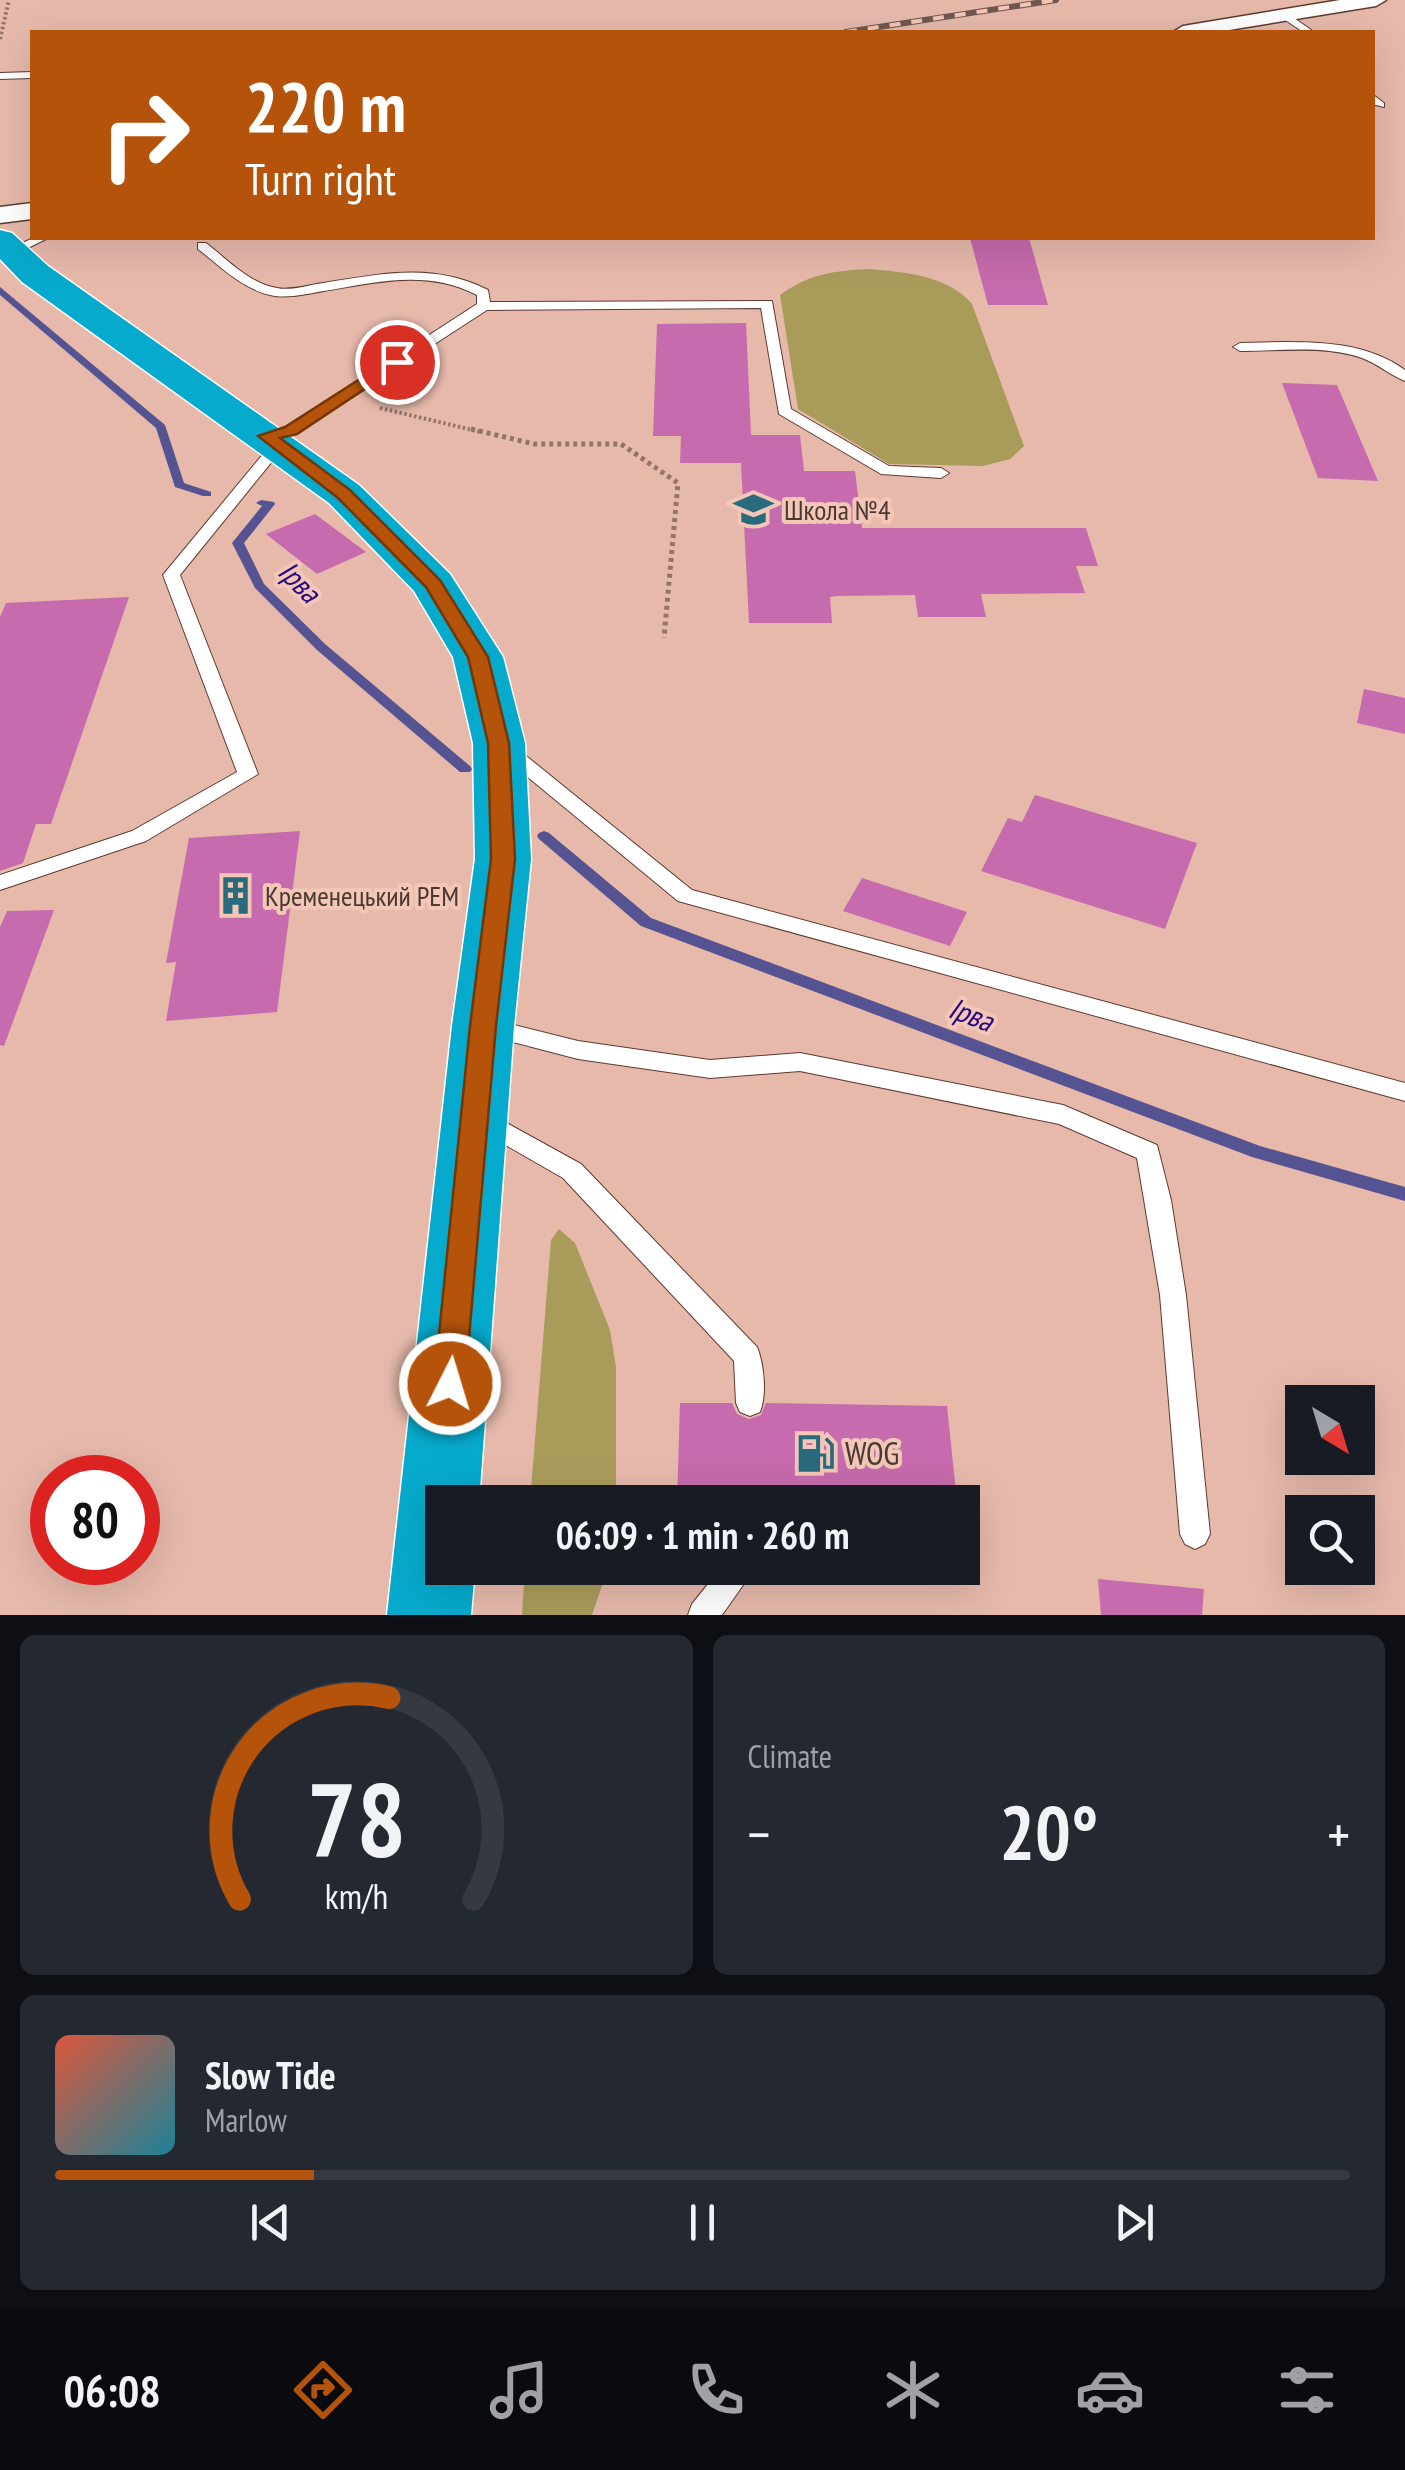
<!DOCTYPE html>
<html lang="en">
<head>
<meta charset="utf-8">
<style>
	:root { --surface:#171b24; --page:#242831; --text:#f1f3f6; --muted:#9ea1a6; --line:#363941; --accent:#b45309 }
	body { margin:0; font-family:"PT Sans Narrow",sans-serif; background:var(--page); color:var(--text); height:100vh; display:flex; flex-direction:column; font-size:38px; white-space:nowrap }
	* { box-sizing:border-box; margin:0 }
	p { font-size:32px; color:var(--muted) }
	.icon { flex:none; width:55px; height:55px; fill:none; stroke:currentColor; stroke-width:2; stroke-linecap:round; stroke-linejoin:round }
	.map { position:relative; height:1615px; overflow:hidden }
	.details { display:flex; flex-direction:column; gap:20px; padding:20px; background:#0d0f14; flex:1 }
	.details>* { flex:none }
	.top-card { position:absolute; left:30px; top:30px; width:1345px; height:210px; border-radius:0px; box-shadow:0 10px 40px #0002; background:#b45309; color:#fff; overflow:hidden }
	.needle { width:65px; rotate:142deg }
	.fabs { position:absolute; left:1285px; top:1385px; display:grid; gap:20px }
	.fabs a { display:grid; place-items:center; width:90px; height:90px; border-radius:0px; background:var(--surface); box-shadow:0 10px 40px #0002; font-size:50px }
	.speed { position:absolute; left:30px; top:1455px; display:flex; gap:20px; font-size:50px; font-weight:700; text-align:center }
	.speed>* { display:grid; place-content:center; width:130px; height:130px; border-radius:50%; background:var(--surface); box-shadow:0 10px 40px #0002; line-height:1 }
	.speed .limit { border:15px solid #d22; background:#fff; color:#111 }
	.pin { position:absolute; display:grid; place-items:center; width:85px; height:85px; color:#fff; margin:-42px; border:5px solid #fff; border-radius:50%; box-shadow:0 2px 10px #0007 }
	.me { position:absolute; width:110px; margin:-55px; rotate:5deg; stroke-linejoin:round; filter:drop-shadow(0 0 8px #0008) }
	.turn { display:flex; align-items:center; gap:35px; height:210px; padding:0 50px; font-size:45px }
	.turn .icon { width:130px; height:130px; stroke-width:2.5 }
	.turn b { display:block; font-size:70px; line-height:85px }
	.big { font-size:75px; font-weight:600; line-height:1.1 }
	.details .widget { flex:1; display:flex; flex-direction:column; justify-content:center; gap:15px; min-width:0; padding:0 35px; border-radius:15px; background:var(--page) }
	.details .dial { align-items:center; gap:0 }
	.dial svg { height:260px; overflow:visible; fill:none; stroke:var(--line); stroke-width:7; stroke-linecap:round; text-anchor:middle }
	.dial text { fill:var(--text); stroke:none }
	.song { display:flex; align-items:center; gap:30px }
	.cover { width:120px; height:120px; border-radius:15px; background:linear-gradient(135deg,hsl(10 70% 55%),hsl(190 70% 35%)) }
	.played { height:10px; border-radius:5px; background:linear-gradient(90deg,var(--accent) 20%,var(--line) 20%) }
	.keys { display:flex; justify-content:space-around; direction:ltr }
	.heat { display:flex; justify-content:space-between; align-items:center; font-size:55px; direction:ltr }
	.details .tiles { flex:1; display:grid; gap:20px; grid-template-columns:1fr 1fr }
	.widget:last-child { grid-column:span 2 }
	.trip { position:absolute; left:425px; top:1485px; width:555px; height:100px; border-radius:0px; background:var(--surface); box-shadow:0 10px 40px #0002; font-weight:600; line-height:100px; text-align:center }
	.tabs { display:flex; height:160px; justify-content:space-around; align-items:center; background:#090b0e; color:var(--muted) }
	.tabs .icon { width:70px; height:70px }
	.tabs .current { color:var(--accent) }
	.tabs b { font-size:45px; color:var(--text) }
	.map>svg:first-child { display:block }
</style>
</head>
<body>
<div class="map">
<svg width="1405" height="1615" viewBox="0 0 1405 1615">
	<rect width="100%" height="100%" fill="#e6b9ab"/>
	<path fill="#a99c5b" d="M 868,269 C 903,272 948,275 972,304 L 1024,446 L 1010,459 L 983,466 L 889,464 L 798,409 L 780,295 C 809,274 833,271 868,269 Z
		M 559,1229 L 575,1243 L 610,1330 L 616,1367 L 616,1502 L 530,1502 L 551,1240 Z
		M 525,1568 L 608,1568 L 592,1615 L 522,1615 Z"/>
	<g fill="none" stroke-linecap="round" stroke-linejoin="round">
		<path fill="#555391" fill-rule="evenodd" d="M 0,287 L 165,425 L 184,483 L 211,492 L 211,496 L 203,496 L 175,487 L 156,428 L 0,295 Z
			M 261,500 L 274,502 L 275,504 L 244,543 L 264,584 L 325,644 L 470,766 L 472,769 L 470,772 L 460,772 L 317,650 L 255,588 L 232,543 L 262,506 L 256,503 Z
			M 544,831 L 549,833 L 651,918 L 1260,1146 L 1405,1187 L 1405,1201 L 1252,1157 L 641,926 L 539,839 L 537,836 L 539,833 Z"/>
	</g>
	<path fill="#c66bad" d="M 970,238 L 1029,238 L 1048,305 L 988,305 Z
		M 746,323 L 751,435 L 800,435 L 804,471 L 855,471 L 862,528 L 1086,528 L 1098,566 L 1076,566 L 1085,593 L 981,594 L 986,617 L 918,617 L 915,595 L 838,596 L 830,597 L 832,623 L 749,623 L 741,463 L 680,463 L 681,436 L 653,436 L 657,324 Z
		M 1282,383 L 1337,385 L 1378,481 L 1318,478 Z
		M 315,514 L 366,552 L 317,574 L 266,534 Z
		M 129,597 L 51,824 L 36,824 L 23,863 L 0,871 L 0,617 L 6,603 Z
		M 1364,689 L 1405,698 L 1405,734 L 1357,723 Z
		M 1035,795 L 1197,843 L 1165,929 L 981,871 L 1008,818 L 1022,822 Z
		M 300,831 L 277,1012 L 166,1021 L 176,962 L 166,963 L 189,838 Z
		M 862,878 L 967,912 L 950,946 L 843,911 Z
		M 54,910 L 4,1046 L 0,1045 L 0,927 L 7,911 Z
		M 680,1403 L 732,1403 L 737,1414 L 749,1419 L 761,1415 L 766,1403 L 947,1406 L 957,1502 L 677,1502 Z
		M 1098,1579 L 1204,1589 L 1202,1615 L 1101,1615 Z"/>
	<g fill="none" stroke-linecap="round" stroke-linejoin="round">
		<defs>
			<path id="lane" d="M 1281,13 L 1287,13 L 1314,32 L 1303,32 L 1281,17 Z
				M 32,72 L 32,78 L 0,79 L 0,73 Z
				M 1372,94 L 1384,103 L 1384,107 L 1372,104 Z
				M 33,238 L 48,238 L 16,254 L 6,251 Z
				M 198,243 L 206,243 C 227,259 250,284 277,288 C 291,291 309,285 323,283 C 381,274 433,262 488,290 L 490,302 L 772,301 L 791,409 L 889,466 L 941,468 L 949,473 L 941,478 L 881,474 L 779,414 L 761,308 L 487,310 L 296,434 L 262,440 L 262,434 L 286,428 L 477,304 L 477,295 C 427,269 377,282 324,291 C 306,294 287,299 270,295 C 241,288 220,266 198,249 Z
				M 1283,342 C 1326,342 1369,344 1405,370 L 1405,381 C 1390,375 1378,364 1362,358 C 1324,345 1280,351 1240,351 L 1233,347 L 1240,343 Z
				M 278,440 L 286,445 L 283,448 L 180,575 L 258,774 L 146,841 L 0,890 L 0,875 L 132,831 L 237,772 L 163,575 L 273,442 Z
				M 508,745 L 515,747 L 692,890 L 1405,1083 L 1405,1101 L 678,901 L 501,755 L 498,751 Z
				M 490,1019 L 578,1041 L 710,1060 L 800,1053 L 1063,1105 L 1157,1145 L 1171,1200 L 1186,1295 L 1210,1534 L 1205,1544 L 1195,1549 L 1185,1544 L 1180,1534 L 1160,1295 L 1137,1158 L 1059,1124 L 800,1071 L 710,1078 L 578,1059 L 482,1034 L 479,1028 L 482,1022 Z
				M 485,1111 L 581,1164 L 757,1347 C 764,1364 767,1395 760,1412 L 750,1416 L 740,1412 L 736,1403 L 734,1361 L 563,1178 L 476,1128 L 473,1121 L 476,1114 Z
				M 721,1568 L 755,1568 L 722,1615 L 688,1615 L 692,1604 Z"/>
			<path id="street" d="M 1340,0 L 1386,0 L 1376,6 L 1217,32 L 1173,32 L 1183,26 Z
				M 32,203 L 32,219 L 0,223 L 0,207 Z"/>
			<path id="highway" d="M 0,230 L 12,233 L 48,266 L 359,485 L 450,574 L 503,657 L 525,743 L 531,859 L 514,1026 L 479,1502 L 442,1502 L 442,1568 L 475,1568 L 471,1615 L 387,1615 L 452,1026 L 475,859 L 473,743 L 453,657 L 414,591 L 329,503 L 22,282 L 0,259 Z"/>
		</defs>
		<use href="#lane" stroke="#5f3a2e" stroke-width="2"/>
		<use href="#street" stroke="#5f3a2e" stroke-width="3"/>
		<use href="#highway" stroke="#fff" stroke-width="3"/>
		<path stroke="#93746b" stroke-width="4" stroke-dasharray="2.5 2.5" stroke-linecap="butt" d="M 0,39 L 9,0
			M 380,408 L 481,432"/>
		<path stroke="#93746b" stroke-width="5" stroke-dasharray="4 4" stroke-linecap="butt" d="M 471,429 L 534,444 L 621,444 L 678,483 L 664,638"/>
		<use href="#lane" fill="#fff" fill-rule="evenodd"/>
		<use href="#street" fill="#fff" fill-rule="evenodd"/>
		<use href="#highway" fill="#06aacc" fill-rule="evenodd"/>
		<defs>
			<path id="rail" d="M 846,32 L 1056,0"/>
		</defs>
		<use href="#rail" stroke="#705850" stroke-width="6"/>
		<use href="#rail" stroke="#f3c6b7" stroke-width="4" stroke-dasharray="11" stroke-linecap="butt"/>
	</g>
	<path fill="#b45309" stroke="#753606" stroke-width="2.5" d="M 391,359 L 405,362 L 297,434 L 280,438 L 350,490 L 440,580 L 488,657 L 509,743 L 515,859 L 496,1026 L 465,1384 L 461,1395 L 450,1399 L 439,1395 L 434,1384 L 470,1026 L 491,859 L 488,743 L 468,657 L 426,587 L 338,498 L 258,436 L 285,427 Z"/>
	<defs>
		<symbol id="school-bare" viewBox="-9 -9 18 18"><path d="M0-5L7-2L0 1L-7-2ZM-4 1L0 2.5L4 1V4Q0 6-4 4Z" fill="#286b7d" stroke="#f3c6b7" stroke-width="2.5" paint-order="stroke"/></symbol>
		<symbol id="building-bare" viewBox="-9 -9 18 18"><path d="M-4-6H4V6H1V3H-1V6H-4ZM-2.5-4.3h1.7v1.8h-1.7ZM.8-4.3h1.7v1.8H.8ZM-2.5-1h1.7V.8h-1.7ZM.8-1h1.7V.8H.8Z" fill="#286b7d" stroke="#f3c6b7" stroke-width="2.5" paint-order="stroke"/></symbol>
		<symbol id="fuel-bare" viewBox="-9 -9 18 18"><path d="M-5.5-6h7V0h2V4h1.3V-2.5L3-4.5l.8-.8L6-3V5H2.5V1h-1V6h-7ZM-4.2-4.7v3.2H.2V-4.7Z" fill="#286b7d" stroke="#f3c6b7" stroke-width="2.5" paint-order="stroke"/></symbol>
	</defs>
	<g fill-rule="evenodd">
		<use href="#school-bare" x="726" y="482" width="55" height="55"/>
		<use href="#building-bare" x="208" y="868" width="55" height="55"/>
		<use href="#fuel-bare" x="788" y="1426" width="55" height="55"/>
	</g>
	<g text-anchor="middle" stroke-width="8" stroke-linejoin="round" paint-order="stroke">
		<g font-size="28" fill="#4a3832" stroke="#f3c6b7" text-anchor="start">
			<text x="784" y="520">Школа №4</text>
			<text x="265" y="906">Кременецький РЕМ</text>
		</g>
		<g font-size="30" font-style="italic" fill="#24087e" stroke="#f3c6b7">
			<text transform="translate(299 582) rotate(45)" y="10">Ірва</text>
			<text transform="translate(971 1015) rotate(21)" y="10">Ірва</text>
		</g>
		<g font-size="32" fill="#4a3832" stroke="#f3c6b7" text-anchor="start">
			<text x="845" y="1465">WOG</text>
		</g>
	</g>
</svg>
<div class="fabs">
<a><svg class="needle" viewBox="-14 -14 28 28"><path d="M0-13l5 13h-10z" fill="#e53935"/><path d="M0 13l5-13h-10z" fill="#9ea1a6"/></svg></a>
<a><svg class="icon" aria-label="search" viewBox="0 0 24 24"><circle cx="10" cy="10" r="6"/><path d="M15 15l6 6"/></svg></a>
</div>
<div class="speed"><div class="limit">80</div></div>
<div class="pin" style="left:397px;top:362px;background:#d93025"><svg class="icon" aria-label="arrive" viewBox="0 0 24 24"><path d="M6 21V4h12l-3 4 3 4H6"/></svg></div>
<svg class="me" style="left:450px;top:1384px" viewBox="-20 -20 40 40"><circle r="17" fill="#b45309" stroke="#fff" stroke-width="3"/><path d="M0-11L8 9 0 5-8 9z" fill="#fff"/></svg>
<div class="trip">06:09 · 1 min · 260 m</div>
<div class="top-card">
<div class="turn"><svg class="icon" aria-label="right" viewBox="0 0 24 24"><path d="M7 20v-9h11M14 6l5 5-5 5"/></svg><div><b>220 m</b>Turn right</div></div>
</div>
</div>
<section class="details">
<div class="tiles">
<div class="widget dial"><svg viewBox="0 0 100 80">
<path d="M14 69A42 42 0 1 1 86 69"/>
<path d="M14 69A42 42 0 0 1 60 7" stroke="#b45309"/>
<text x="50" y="56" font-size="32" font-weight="700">78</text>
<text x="50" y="72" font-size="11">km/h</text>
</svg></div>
<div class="widget"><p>Climate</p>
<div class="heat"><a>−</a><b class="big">20°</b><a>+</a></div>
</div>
<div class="widget">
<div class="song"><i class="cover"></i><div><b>Slow Tide</b><p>Marlow</p></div></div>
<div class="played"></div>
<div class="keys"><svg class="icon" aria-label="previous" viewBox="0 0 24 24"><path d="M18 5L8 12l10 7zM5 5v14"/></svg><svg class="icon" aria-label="pause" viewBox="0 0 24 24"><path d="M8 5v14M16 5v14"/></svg><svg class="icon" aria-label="next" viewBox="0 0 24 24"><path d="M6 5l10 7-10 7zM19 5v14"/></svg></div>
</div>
</div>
</section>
<nav class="tabs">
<b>06:08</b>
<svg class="icon current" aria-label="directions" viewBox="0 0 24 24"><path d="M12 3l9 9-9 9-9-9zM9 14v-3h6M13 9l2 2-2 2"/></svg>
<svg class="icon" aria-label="music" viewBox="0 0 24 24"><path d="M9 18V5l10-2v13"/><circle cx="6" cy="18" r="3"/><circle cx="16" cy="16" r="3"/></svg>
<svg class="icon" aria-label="phone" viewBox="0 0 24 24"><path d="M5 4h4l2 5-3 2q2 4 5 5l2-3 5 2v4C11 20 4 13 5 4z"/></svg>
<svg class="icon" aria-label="climate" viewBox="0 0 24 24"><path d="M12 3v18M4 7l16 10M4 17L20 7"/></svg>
<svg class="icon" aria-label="car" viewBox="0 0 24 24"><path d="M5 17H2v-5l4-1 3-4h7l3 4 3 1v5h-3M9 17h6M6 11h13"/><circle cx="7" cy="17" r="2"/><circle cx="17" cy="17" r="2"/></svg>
<svg class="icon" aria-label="filters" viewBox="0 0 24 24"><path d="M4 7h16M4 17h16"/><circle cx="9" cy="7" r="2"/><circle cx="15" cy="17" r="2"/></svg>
</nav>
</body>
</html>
